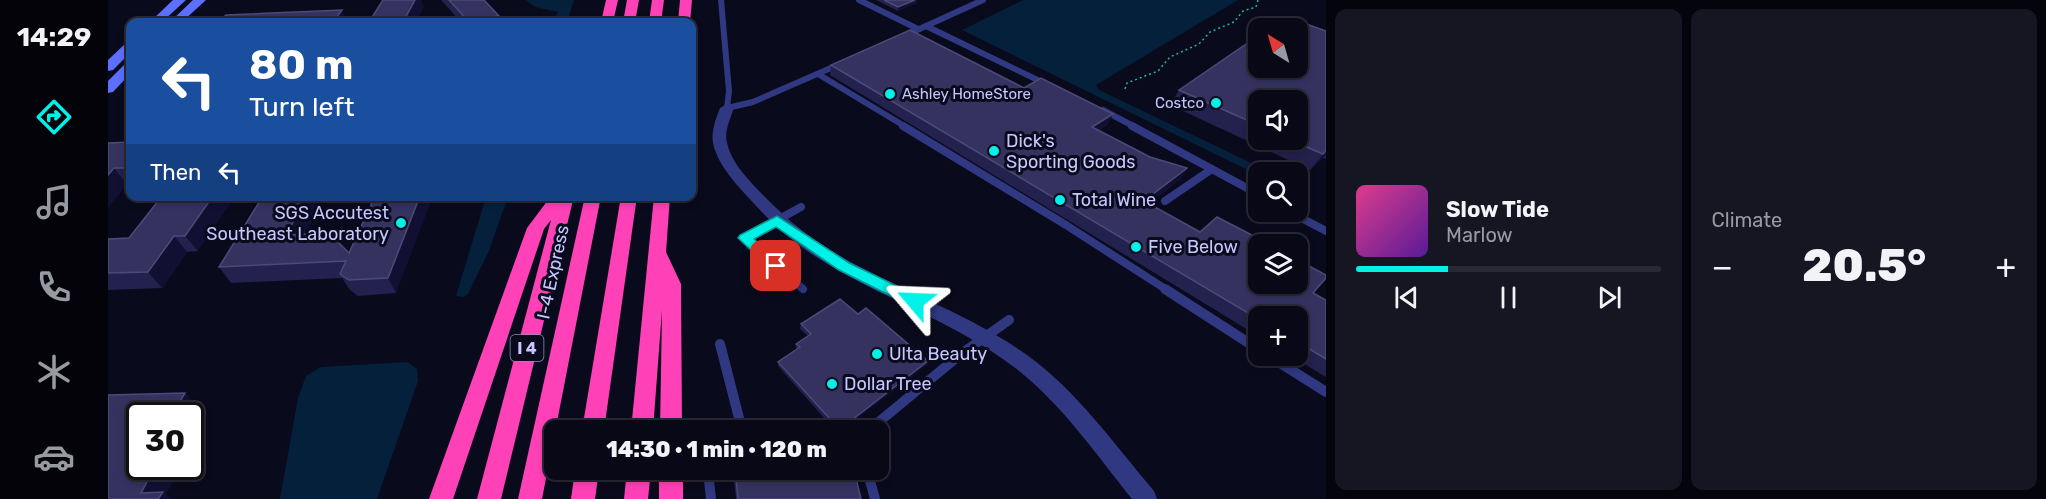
<!DOCTYPE html>
<html lang="en">
<head>
<meta charset="utf-8">
<style>
	:root { --surface:#080816; --page:#161623; --text:#f1f3f6; --muted:#989aa1; --line:#292935; --accent:#00f1e7 }
	body { margin:0; font-family:Rubik,sans-serif; background:var(--page); color:var(--text); height:100vh; display:flex; flex-direction:column; font-size:22px; white-space:nowrap }
	* { box-sizing:border-box; margin:0 }
	p { font-size:20px; color:var(--muted) }
	.icon { flex:none; width:33px; height:33px; fill:none; stroke:currentColor; stroke-width:2; stroke-linecap:round; stroke-linejoin:round }
	.map { position:relative; flex:1; overflow:hidden }
	.details { display:flex; flex-direction:column; gap:9px; padding:9px; background:#04040c; width:720px }
	.details>* { flex:none }
	.top-card { position:absolute; left:18px; top:18px; width:570px; height:183px; border-radius:12px; box-shadow:0 3px 9px #0003,0 0 0 2px var(--line); background:#1a4fa0; color:#fff; overflow:hidden }
	.needle { width:39px; rotate:323deg }
	.buttons { position:absolute; left:1140px; top:18px; display:grid; gap:12px }
	.buttons a { display:grid; place-items:center; width:60px; height:60px; border-radius:12px; background:var(--surface); box-shadow:0 3px 9px #0003,0 0 0 2px var(--line); font-size:30px }
	.speed { position:absolute; left:18px; top:402px; display:flex; gap:12px; font-size:30px; font-weight:700; text-align:center }
	.speed>* { display:grid; place-content:center; width:78px; height:78px; border-radius:50%; background:var(--surface); box-shadow:0 3px 9px #0003,0 0 0 2px var(--line); line-height:1 }
	.speed .limit { border:3px solid #111; border-radius:9px; background:#fff; color:#111 }
	.pin { position:absolute; display:grid; place-items:center; width:51px; height:51px; color:#fff; margin:-26px; border-radius:12px; box-shadow:0 3px 9px #0006 }
	.me { position:absolute; width:66px; margin:-33px; rotate:296deg; stroke-linejoin:round; filter:drop-shadow(0 0 4px #0008) }
	.turn { display:flex; align-items:center; gap:21px; height:126px; padding:0 24px; font-size:27px }
	.turn .icon { width:78px; height:78px; stroke-width:2.5 }
	.turn b { display:block; font-size:42px; line-height:51px }
	.then { display:flex; align-items:center; height:57px; padding:0 24px; background:#0003; gap:12px; font-size:22px }
	.big { font-size:45px; font-weight:800; line-height:1.1 }
	.details .widget { flex:1; display:flex; flex-direction:column; justify-content:center; gap:9px; min-width:0; padding:0 21px; border-radius:12px; background:var(--page) }
	.song { display:flex; align-items:center; gap:18px }
	.cover { width:72px; height:72px; border-radius:9px; background:linear-gradient(135deg,hsl(330 70% 55%),hsl(270 70% 35%)) }
	.played { height:6px; border-radius:3px; background:linear-gradient(90deg,var(--accent) 30%,var(--line) 30%) }
	.keys { display:flex; justify-content:space-around; direction:ltr }
	.heat { display:flex; justify-content:space-between; align-items:center; font-size:33px; direction:ltr }
	.details .tiles { flex:1; display:grid; gap:9px; grid-template-columns:repeat(2,1fr) }
	.trip { position:absolute; left:436px; top:420px; width:345px; height:60px; border-radius:12px; background:var(--surface); box-shadow:0 3px 9px #0003,0 0 0 2px var(--line); font-weight:800; line-height:60px; text-align:center }
	main { display:flex; flex:1; min-height:0 }
	.tab-bar { display:flex; flex-direction:column; width:108px; justify-content:space-around; align-items:center; background:#030309; color:var(--muted) }
	.tab-bar .icon { width:42px; height:42px }
	.tab-bar .on { color:var(--accent) }
	.tab-bar b { font-size:27px; color:var(--text) }
	.map>svg:first-child { display:block }
</style>
</head>
<body>
<main>
<nav class="tab-bar">
<b>14:29</b>
<svg class="icon on" aria-label="directions" viewBox="0 0 24 24"><path d="M12 3l9 9-9 9-9-9zM9 14v-3h6M13 9l2 2-2 2"/></svg>
<svg class="icon" aria-label="music" viewBox="0 0 24 24"><path d="M9 18V5l10-2v13"/><circle cx="6" cy="18" r="3"/><circle cx="16" cy="16" r="3"/></svg>
<svg class="icon" aria-label="phone" viewBox="0 0 24 24"><path d="M5 4h4l2 5-3 2q2 4 5 5l2-3 5 2v4C11 20 4 13 5 4z"/></svg>
<svg class="icon" aria-label="climate" viewBox="0 0 24 24"><path d="M12 3v18M4 7l16 10M4 17L20 7"/></svg>
<svg class="icon" aria-label="car" viewBox="0 0 24 24"><path d="M5 17H2v-5l4-1 3-4h7l3 4 3 1v5h-3M9 17h6M6 11h13"/><circle cx="7" cy="17" r="2"/><circle cx="17" cy="17" r="2"/></svg>
</nav>
<div class="map">
<svg width="1218" height="499" viewBox="0 0 1218 499">
	<rect width="100%" height="100%" fill="#0a0a1d"/>
	<path fill="#04203b" d="M 418,0 L 466,0 L 459,22 L 444,22 L 450,12 L 427,7 Z
		M 915,0 L 1130,0 L 988,85 L 991,90 L 1162,172 L 1150,172 L 1150,175 L 854,30 Z
		M 378,197 L 400,197 L 380,253 L 360,294 L 355,297 L 348,296 Z
		M 300,362 L 309,369 L 310,381 L 269,499 L 172,499 L 190,398 L 198,376 L 213,367 Z"/>
	<g fill="none" stroke-linecap="round" stroke-linejoin="round">
		<path stroke="#22b799" stroke-width="1.5" stroke-dasharray="2 3" stroke-linecap="butt" d="M 1017,89 L 1019,83 L 1050,71 L 1062,57 L 1091,44 L 1102,32 L 1126,22 L 1135,11 L 1148,7 L 1150,0"/>
		<path stroke="#303881" stroke-width="6" d="M 613,0 L 621,91 L 619,108 L 645,102 L 732,64
			M 751,0 L 810,29
			M 818,26 L 940,85
			M 796,36 L 875,0
			M 710,74 L 798,127
			M 995,110 L 1027,127"/>
		<path stroke="#303881" stroke-width="8" d="M 795,126 L 958,225 L 1059,290
			M 1024,126 L 1150,194
			M 1057,201 L 1104,169
			M 693,207 L 637,238 L 695,289
			M 1182,212 L 1218,231"/>
		<path stroke="#303881" stroke-width="10" d="M 1057,289 L 1150,349
			M 612,344 L 631,418 L 630,425 L 624,430
			M 1161,356 L 1218,392
			M 761,430 L 853,354 L 901,320
			M 600,470 L 603,499
			M 759,470 L 767,499"/>
		<path fill="#303881" fill-rule="evenodd" d="M 619,104 L 626,108 C 622,119 616,132 619,143 C 623,161 637,176 649,189 C 666,206 683,223 703,237 C 770,285 852,307 919,355 C 969,391 1006,444 1046,491 L 1049,499 L 1024,499 C 987,453 953,403 906,367 C 840,317 759,294 692,246 C 672,231 656,215 639,196 C 626,182 609,163 605,143 C 603,131 608,119 612,108 Z"/>
		<path fill="#5d6fff" fill-rule="evenodd" d="M 65,0 L 78,0 L 54,22 L 42,22 Z
			M 85,0 L 98,0 L 74,22 L 62,22 Z
			M 22,42 L 22,53 L 5,70 L 0,71 L 0,60 L 18,43 Z
			M 22,63 L 22,74 L 5,92 L 0,93 L 0,81 L 17,64 Z"/>
		<path fill="#ff41b7" fill-rule="evenodd" d="M 498,0 L 510,0 L 505,22 L 493,22 Z
			M 519,0 L 531,0 L 527,22 L 515,22 Z
			M 544,0 L 556,0 L 553,22 L 541,22 Z
			M 572,0 L 584,0 L 582,22 L 570,22 Z
			M 443,196 L 466,196 L 393,499 L 369,499 L 443,220 L 436,229 L 345,499 L 321,499 L 419,228 Z
			M 477,196 L 493,196 L 434,499 L 410,499 Z
			M 513,196 L 529,196 L 496,430 L 474,430 Z
			M 546,196 L 562,196 L 558,252 L 573,284 L 574,430 L 552,430 L 554,310 L 545,430 L 523,430 Z
			M 467,470 L 491,470 L 487,499 L 463,499 Z
			M 519,470 L 543,470 L 540,499 L 516,499 Z
			M 551,470 L 575,470 L 575,499 L 551,499 Z"/>
	</g>
	<path fill="#23214d" fill-rule="evenodd" d="M 333,0 L 376,0 L 391,16 L 392,19 L 395,22 L 353,22 Z
		M 768,0 L 809,0 L 809,3 L 790,11 Z
		M 1218,31 L 1218,159 L 1215,158 L 1202,170 L 1062,105 L 1071,90 ZM 1150,100 L 1190,140 L 1150,140 Z
		M 723,65 L 1000,124 L 991,130 L 1042,157 L 1079,168 L 1072,179 L 1041,204 L 1218,300 L 1218,377 L 1183,356 L 1190,356 L 1190,316 L 1150,316 L 1150,336 L 722,75 Z
		M 22,142 L 22,184 L 19,184 L 0,207 L 0,143 Z
		M 54,196 L 90,251 L 79,252 L 54,288 L 0,290 L 0,239 L 21,238 Z
		M 155,196 L 217,196 L 197,234 L 241,253 L 267,196 L 288,293 L 250,296 L 242,290 L 234,278 L 123,283 L 111,267 Z
		M 750,314 L 818,365 L 736,428 L 737,430 L 652,430 L 652,424 L 718,420 L 670,366 L 670,362 L 689,349 L 688,348 L 688,344 L 700,336 L 692,329 L 693,324 Z
		M 625,470 L 746,470 L 753,499 L 628,499 Z"/>
	<path fill="#121032" d="M 307,0 L 313,0 L 316,7 L 308,22 L 295,22 Z
		M 807,0 L 809,0 L 809,3 L 790,11 L 790,7 Z
		M 234,10 L 239,22 L 225,22 Z
		M 1005,114 L 1000,124 L 979,138 L 984,127 Z
		M 1218,151 L 1218,154 L 1215,158 L 1202,170 Z
		M 6,168 L 19,184 L 0,207 L 0,175 Z
		M 1079,168 L 1072,179 L 1030,212 L 1036,201 Z
		M 105,196 L 127,196 L 90,251 L 77,236 Z
		M 199,196 L 217,196 L 189,250 L 178,235 Z
		M 312,196 L 325,196 L 288,293 L 280,278 Z
		M 66,236 L 79,252 L 54,288 L 40,272 Z
		M 820,361 L 818,365 L 734,430 L 731,429 Z
		M 77,393 L 92,407 L 82,424 L 82,416 L 63,416 Z
		M 82,434 L 89,439 L 82,450 Z
		M 48,466 L 74,466 L 58,494 L 64,499 L 42,499 L 33,493 Z"/>
	<path fill="#353260" stroke="#4c4a79" stroke-width="1.5" d="M 275,0 L 307,0 L 295,22 L 261,22 Z
		M 341,0 L 376,0 L 391,16 L 389,16 L 395,22 L 361,22 Z
		M 776,0 L 807,0 L 790,7 Z
		M 234,10 L 225,22 L 111,22 L 118,15 Z
		M 1179,17 L 1218,31 L 1218,151 L 1215,154 L 1182,140 L 1190,140 L 1190,100 L 1150,100 L 1150,125 L 1071,90 L 1150,36 L 1150,68 L 1190,68 L 1190,28 L 1162,28 Z
		M 802,30 L 916,88 L 933,78 L 1005,114 L 984,127 L 1042,157 L 1079,168 L 1036,201 L 1092,232 L 1109,217 L 1161,244 L 1150,244 L 1150,284 L 1190,284 L 1190,260 L 1218,275 L 1218,278 L 1205,293 L 1218,300 L 1218,359 L 1190,342 L 1190,316 L 1150,316 L 1150,319 L 723,65 Z
		M 22,142 L 22,168 L 6,168 L 0,175 L 0,143 Z
		M 54,196 L 105,196 L 77,236 L 66,236 L 40,272 L 0,273 L 0,239 L 21,238 Z
		M 155,196 L 199,196 L 178,235 L 221,233 L 241,253 L 267,196 L 312,196 L 280,278 L 241,280 L 232,274 L 238,261 L 111,267 Z
		M 732,299 L 750,314 L 758,308 L 820,361 L 736,426 L 734,419 L 723,420 L 670,362 L 692,347 L 688,344 L 703,334 L 693,324 Z
		M 77,393 L 63,416 L 32,416 L 32,466 L 48,466 L 33,493 L 55,492 L 50,499 L 0,499 L 0,395 Z
		M 734,419 L 737,430 L 653,430 L 652,424 Z
		M 627,470 L 746,470 L 753,499 L 630,499 Z"/>
	<path fill="#00f1e7" stroke="#009d96" stroke-width="1.5" d="M 669,216 L 741,263 L 812,297 L 814,301 L 812,305 L 801,305 L 731,270 L 668,227 L 646,239 L 675,266 L 673,269 L 663,269 L 630,238 L 632,235 Z"/>
	<g fill="#00f1e7" stroke="#0a0a1d" stroke-width="2">
		<circle cx="782" cy="94" r="6"/>
		<circle cx="1108" cy="103" r="6"/>
		<circle cx="886" cy="151" r="6"/>
		<circle cx="952" cy="200" r="6"/>
		<circle cx="293" cy="223" r="6"/>
		<circle cx="1028" cy="247" r="6"/>
		<circle cx="769" cy="354" r="6"/>
		<circle cx="724" cy="384" r="6"/>
	</g>
	<g text-anchor="middle" stroke-width="6" stroke-linejoin="round" paint-order="stroke">
		<g font-size="15" fill="#c6c7ff" stroke="#0a0a1d" text-anchor="start">
			<text x="794" y="99">Ashley HomeStore</text>
			<text x="1096" y="108" text-anchor="end">Costco</text>
		</g>
		<rect fill="#0a0a1d" stroke="#8e8ebb" stroke-width="1.5" x="402.5" y="335" width="33" height="26" rx="4.5"/>
		<g font-size="16" font-weight="bold" fill="#c6c7ff">
			<text x="419" y="354">I 4</text>
		</g>
		<g font-size="18" fill="#c6c7ff" stroke="#0a0a1d" text-anchor="start">
			<text x="898" y="147">Dick's<tspan x="898" dy="21">Sporting Goods</tspan></text>
			<text x="964" y="206">Total Wine</text>
			<text x="281" y="219" text-anchor="end">SGS Accutest<tspan x="281" dy="21">Southeast Laboratory</tspan></text>
			<text x="1040" y="253">Five Below</text>
			<text x="781" y="360">Ulta Beauty</text>
			<text x="736" y="390">Dollar Tree</text>
		</g>
		<g font-size="18" fill="#c6c7ff" stroke="#0a0a1d">
			<text transform="translate(445 272) rotate(-78)" y="6">I-4 Express</text>
		</g>
	</g>
</svg>
<div class="buttons">
<a><svg class="needle" viewBox="-14 -14 28 28"><path d="M0-13l5 13h-10z" fill="#e53935"/><path d="M0 13l5-13h-10z" fill="#989aa1"/></svg></a>
<a><svg class="icon" aria-label="sound" viewBox="0 0 24 24"><path d="M4 9h4l5-4v14l-5-4H4zM17 9q2 3 0 6"/></svg></a>
<a><svg class="icon" aria-label="search" viewBox="0 0 24 24"><circle cx="10" cy="10" r="6"/><path d="M15 15l6 6"/></svg></a>
<a><svg class="icon" aria-label="layers" viewBox="0 0 24 24"><path d="M12 4l9 5-9 5-9-5zM3 14l9 5 9-5"/></svg></a>
<a>+</a>
</div>
<div class="speed"><div class="limit">30</div></div>
<div class="pin" style="left:668px;top:266px;background:#d93025"><svg class="icon" aria-label="arrive" viewBox="0 0 24 24"><path d="M6 21V4h12l-3 4 3 4H6"/></svg></div>
<svg class="me" style="left:807px;top:301px" viewBox="-20 -20 40 40"><path d="M0-17L14 15 0 8-14 15z" fill="#00f1e7" stroke="#fff" stroke-width="4"/></svg>
<div class="trip">14:30 · 1 min · 120 m</div>
<div class="top-card">
<div class="turn"><svg class="icon" aria-label="left" viewBox="0 0 24 24"><path d="M17 20v-9H6M10 6l-5 5 5 5"/></svg><div><b>80 m</b>Turn left</div></div>
<div class="then">Then<svg class="icon" aria-label="left" viewBox="0 0 24 24"><path d="M17 20v-9H6M10 6l-5 5 5 5"/></svg></div>
</div>
</div>
<section class="details">
<div class="tiles">
<div class="widget">
<div class="song"><i class="cover"></i><div><b>Slow Tide</b><p>Marlow</p></div></div>
<div class="played"></div>
<div class="keys"><svg class="icon" aria-label="previous" viewBox="0 0 24 24"><path d="M18 5L8 12l10 7zM5 5v14"/></svg><svg class="icon" aria-label="pause" viewBox="0 0 24 24"><path d="M8 5v14M16 5v14"/></svg><svg class="icon" aria-label="next" viewBox="0 0 24 24"><path d="M6 5l10 7-10 7zM19 5v14"/></svg></div>
</div>
<div class="widget"><p>Climate</p>
<div class="heat"><a>−</a><b class="big">20.5°</b><a>+</a></div>
</div>
</div>
</section>
</main>
</body>
</html>
